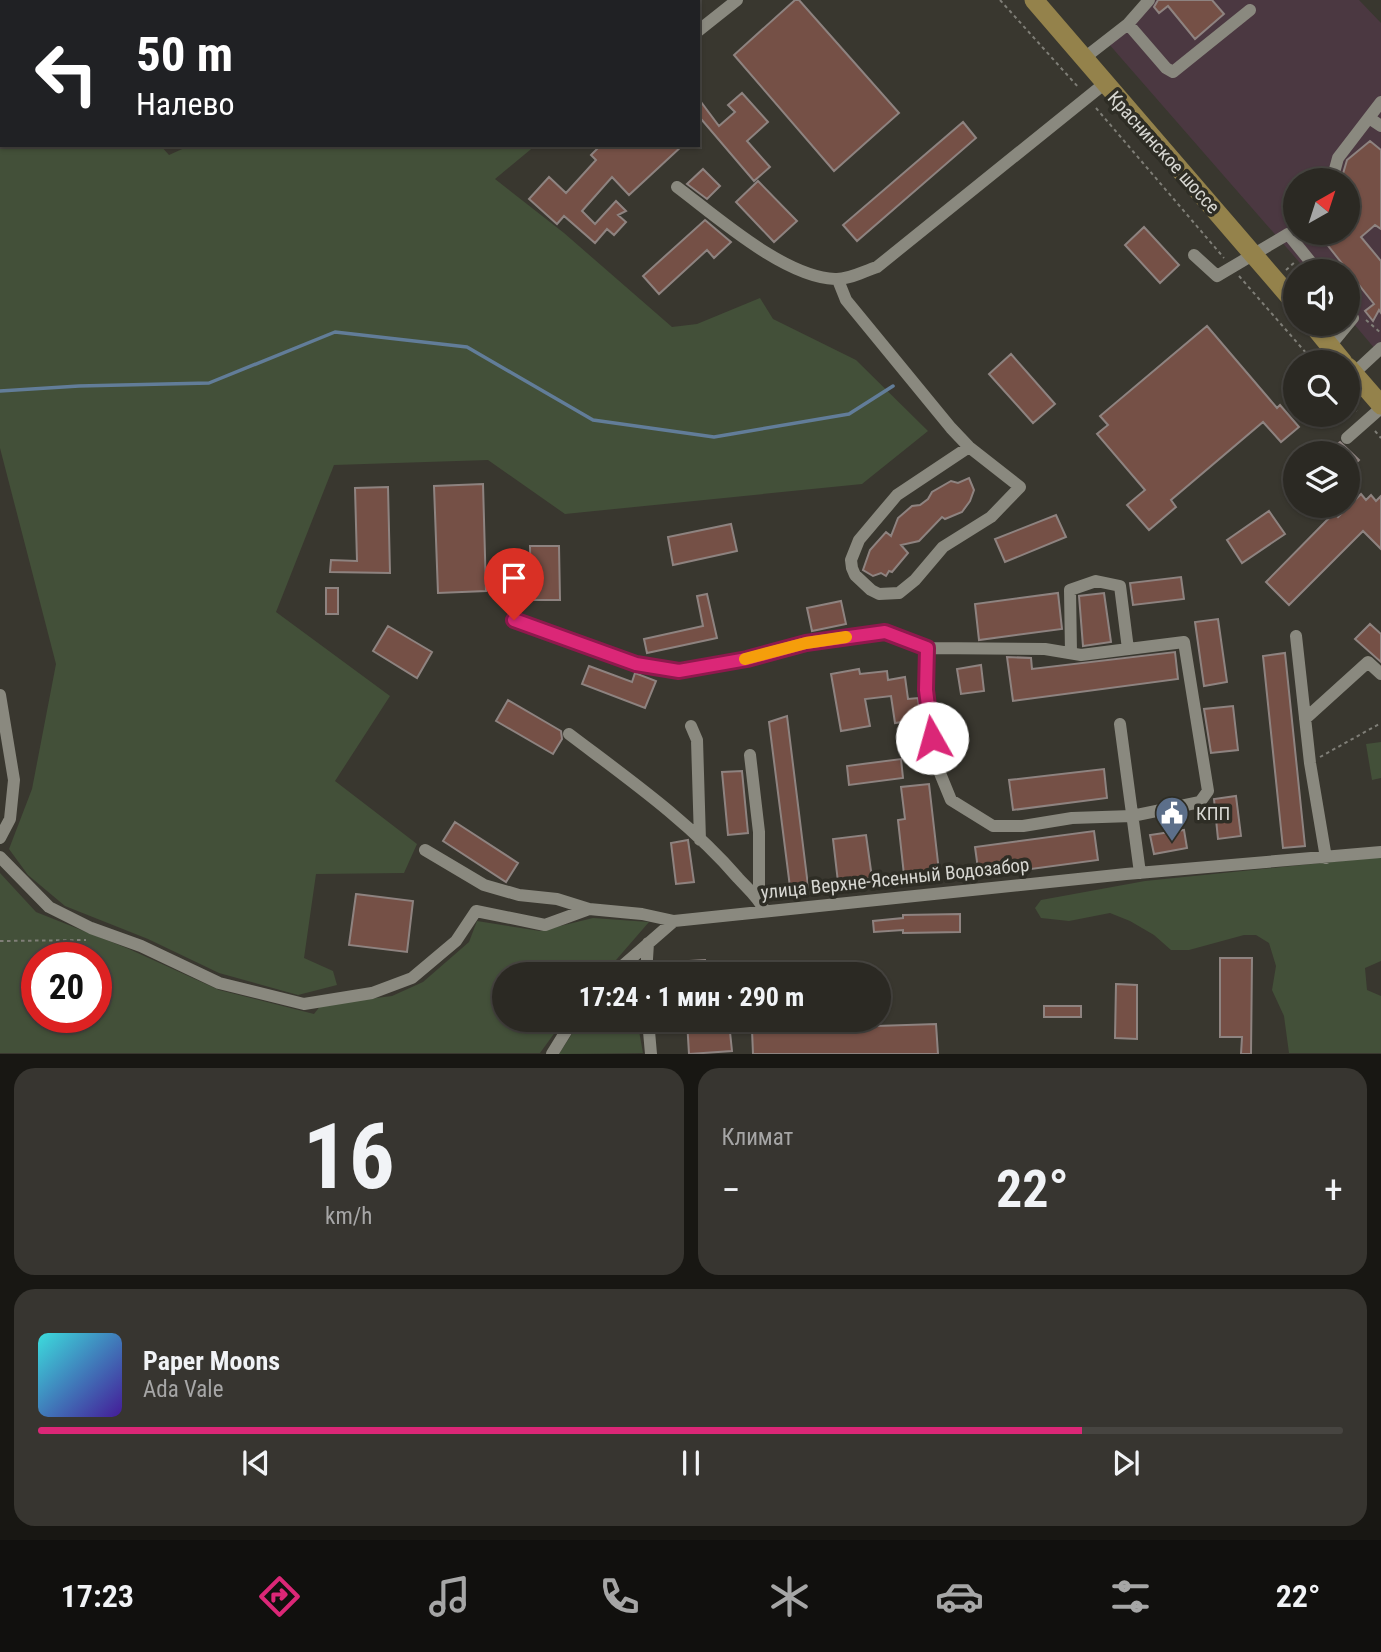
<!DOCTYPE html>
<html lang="ru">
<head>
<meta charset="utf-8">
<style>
	:root { --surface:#2b2923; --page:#373530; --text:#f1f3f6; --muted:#a6a6a6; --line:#474541; --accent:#db2777 }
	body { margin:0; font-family:"Roboto Condensed",sans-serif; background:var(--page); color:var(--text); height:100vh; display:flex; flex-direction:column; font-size:26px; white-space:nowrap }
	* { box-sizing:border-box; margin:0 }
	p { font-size:23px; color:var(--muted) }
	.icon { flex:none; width:38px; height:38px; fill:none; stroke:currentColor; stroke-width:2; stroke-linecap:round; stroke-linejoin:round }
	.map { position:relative; height:1054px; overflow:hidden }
	.side { display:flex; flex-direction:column; gap:14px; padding:14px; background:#181713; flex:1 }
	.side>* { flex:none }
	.guide { position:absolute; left:0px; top:0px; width:700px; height:147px; box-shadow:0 2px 5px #0004,0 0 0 2px var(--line); background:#202124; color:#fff; overflow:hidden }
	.needle { width:46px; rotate:39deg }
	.controls { position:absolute; left:1283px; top:168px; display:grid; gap:14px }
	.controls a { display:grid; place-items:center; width:77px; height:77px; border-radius:50%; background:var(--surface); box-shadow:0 2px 5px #0004,0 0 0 2px var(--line); font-size:35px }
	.speed { position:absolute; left:21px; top:942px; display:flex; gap:14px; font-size:35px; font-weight:700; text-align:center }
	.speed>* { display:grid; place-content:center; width:91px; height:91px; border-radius:50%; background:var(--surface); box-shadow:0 2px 5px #0004,0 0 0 2px var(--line); line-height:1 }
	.speed .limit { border:10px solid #d22; background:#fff; color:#111 }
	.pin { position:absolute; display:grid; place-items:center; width:60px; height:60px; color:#fff; margin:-72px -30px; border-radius:50% 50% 50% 0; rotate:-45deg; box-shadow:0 0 7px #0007 }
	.pin .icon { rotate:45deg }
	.me { position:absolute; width:77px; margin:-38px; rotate:353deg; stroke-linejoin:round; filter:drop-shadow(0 0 5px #0008) }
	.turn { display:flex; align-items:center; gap:24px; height:147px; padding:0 21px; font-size:32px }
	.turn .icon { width:91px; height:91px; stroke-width:2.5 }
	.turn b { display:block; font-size:49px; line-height:60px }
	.big { font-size:52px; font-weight:700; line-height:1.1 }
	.side .tile { flex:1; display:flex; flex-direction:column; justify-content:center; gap:10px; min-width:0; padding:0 24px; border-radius:21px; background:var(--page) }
	.side .dial { align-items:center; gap:0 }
	.dial b { font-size:91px; line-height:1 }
	.song { display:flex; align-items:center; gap:21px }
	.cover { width:84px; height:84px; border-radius:10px; background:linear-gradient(135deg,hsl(180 70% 55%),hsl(260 70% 35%)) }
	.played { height:7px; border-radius:4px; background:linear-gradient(90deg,var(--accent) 80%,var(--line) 80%) }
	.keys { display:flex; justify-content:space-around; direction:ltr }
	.heat { display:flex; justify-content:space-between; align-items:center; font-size:38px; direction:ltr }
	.side .tiles { flex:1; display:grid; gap:14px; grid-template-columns:1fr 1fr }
	.tile:last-child { grid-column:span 2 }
	.trip { position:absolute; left:492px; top:962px; width:399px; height:70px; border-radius:35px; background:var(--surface); box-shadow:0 2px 5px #0004,0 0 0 2px var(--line); font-weight:700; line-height:70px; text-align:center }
	.menu { display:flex; height:112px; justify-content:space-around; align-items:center; background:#11100e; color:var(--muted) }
	.menu .icon { width:49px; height:49px }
	.menu .on { color:var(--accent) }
	.menu b { font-size:32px; color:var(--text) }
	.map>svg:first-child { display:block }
</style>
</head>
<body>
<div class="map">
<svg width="1381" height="1054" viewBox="0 0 1381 1054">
	<rect width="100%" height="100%" fill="#39372f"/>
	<path fill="#4b3841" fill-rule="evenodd" d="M 1147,0 L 1359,0 L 1381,23 L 1381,356 L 1348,317 L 1348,271 L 1307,271 L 1108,43 ZM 1295,180 L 1348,180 L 1348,233 L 1295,233 Z"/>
	<path fill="#435039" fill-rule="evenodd" d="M 0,0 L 35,2 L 2,2 L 2,145 L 160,145 L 169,155 L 191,145 L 536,145 L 495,179 L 564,233 L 672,327 L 697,324 L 760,298 L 773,319 L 856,360 L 928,431 L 862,484 L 565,514 L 488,460 L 334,465 L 276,612 L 390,696 L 335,781 L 417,844 L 404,873 L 316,874 L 304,958 L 333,971 L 337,985 L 298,995 L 219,973 L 148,939 L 65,906 L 28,875 L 9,849 L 32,789 L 56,664 L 0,448 Z
		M 1381,742 L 1381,778 L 1372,780 L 1366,744 Z
		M 1381,857 L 1381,961 L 1365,968 L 1367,990 L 1381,996 L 1381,1053 L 1289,1053 L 1284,1016 L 1272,990 L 1276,966 L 1269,943 L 1256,935 L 1244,935 L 1189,950 L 1171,950 L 1154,935 L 1130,921 L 1110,913 L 1069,921 L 1041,918 L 1035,908 L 1041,900 L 1145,881 Z
		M 0,873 L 36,912 L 129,949 L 219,990 L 314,1014 L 321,1005 L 392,996 L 423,982 L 469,942 L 477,921 L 540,931 L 593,918 L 649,922 L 603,975 L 504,975 L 504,1020 L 564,1020 L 540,1053 L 0,1053 ZM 37,957 L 96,957 L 96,1017 L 37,1017 Z
		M 581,1020 L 637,1020 L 643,1053 L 559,1054 Z"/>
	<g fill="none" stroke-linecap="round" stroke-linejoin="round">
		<path stroke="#627d99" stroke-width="3.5" d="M 0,391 L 79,386 L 209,383 L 335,332 L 467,347 L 593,420 L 714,437 L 849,414 L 893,386"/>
	</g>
	<path fill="#755046" stroke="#8e8380" stroke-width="2" d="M 795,0 L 799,0 L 899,113 L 834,171 L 734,55 Z
		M 1158,0 L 1212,0 L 1224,14 L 1195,39 L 1168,6 L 1159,13 L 1154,7 Z
		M 742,93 L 768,122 L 747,141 L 770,167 L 754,181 L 702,120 L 698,122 L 698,98 L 719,126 L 735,112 L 728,105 Z
		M 963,122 L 976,138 L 857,241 L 843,225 Z
		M 1370,141 L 1381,150 L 1381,229 L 1375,225 L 1361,237 L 1381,261 L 1381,313 L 1379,310 L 1373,321 L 1365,311 L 1374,304 L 1318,233 L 1348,233 L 1348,180 L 1342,180 L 1342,177 L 1347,160 Z
		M 601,145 L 683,145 L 629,195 L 612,177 L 582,211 L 595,224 L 616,201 L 626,211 L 618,215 L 626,222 L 614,235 L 607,229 L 595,243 L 564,216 L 557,224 L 529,199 L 549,177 L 566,193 L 596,160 L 591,155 Z
		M 703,169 L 720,186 L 707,199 L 687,184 Z
		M 758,181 L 797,221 L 774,242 L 736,202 Z
		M 705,220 L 731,242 L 714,258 L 707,250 L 659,294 L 643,276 Z
		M 1144,227 L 1179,265 L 1160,283 L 1125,245 Z
		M 1207,326 L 1277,408 L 1280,405 L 1299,427 L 1281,442 L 1263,422 L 1171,500 L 1176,507 L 1149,530 L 1127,505 L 1145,490 L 1097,434 L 1108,425 L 1100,416 Z
		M 1011,354 L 1055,404 L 1033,423 L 989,374 Z
		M 1340,442 L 1359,460 L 1348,471 L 1348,453 L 1326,453 Z
		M 969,478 L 974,490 L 970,501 L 962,512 L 945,519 L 942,517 L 919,541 L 901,545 L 908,553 L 892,572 L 889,571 L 886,576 L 881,573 L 873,576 L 863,570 L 870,550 L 886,532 L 891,536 L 898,518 L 912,506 L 920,505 L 928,499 L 932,492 L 951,481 L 958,483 Z
		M 483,484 L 486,591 L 438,593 L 434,486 Z
		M 388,487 L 390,573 L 330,572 L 331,560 L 357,561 L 355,488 Z
		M 1361,494 L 1366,500 L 1371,495 L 1376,501 L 1381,496 L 1381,549 L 1363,531 L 1289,605 L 1266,582 L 1334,513 L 1338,517 Z
		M 1269,511 L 1285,534 L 1242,563 L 1227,540 Z
		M 1056,515 L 1066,537 L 1005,562 L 995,539 Z
		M 731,524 L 737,551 L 673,565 L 668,537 Z
		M 530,546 L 559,546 L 560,600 L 531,600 Z
		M 1181,577 L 1184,599 L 1133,605 L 1130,583 Z
		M 326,588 L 338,588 L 338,614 L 326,614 Z
		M 1058,593 L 1062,629 L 979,640 L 975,604 Z
		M 1104,593 L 1111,642 L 1083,646 L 1079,596 Z
		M 707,594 L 717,638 L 647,653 L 644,639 L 703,626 L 697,596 Z
		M 841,601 L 846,624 L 812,631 L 807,608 Z
		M 1218,619 L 1227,682 L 1204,686 L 1195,622 Z
		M 1370,624 L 1381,634 L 1381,662 L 1355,639 Z
		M 388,626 L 432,652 L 417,678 L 373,651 Z
		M 1175,652 L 1178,679 L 1013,701 L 1007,657 L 1031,658 L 1032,669 Z
		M 1285,653 L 1305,846 L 1283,848 L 1263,656 Z
		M 981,665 L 984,691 L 961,694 L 957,669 Z
		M 589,666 L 632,682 L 635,673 L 656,681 L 645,708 L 582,684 Z
		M 859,669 L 860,674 L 887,671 L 888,680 L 905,677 L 908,699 L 918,698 L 922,731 L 904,734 L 902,722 L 895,723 L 891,696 L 865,699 L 870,726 L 841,731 L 831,674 Z
		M 508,700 L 561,731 L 562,739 L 553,754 L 496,721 Z
		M 1233,706 L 1238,750 L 1211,753 L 1204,709 Z
		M 787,716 L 809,894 L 791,895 L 769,722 Z
		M 901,759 L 903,778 L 849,785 L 847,766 Z
		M 1104,769 L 1107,798 L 1013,810 L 1009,780 Z
		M 742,771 L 748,833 L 728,835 L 722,772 Z
		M 929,784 L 940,880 L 905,884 L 898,820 L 905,819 L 901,787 Z
		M 1236,796 L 1241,836 L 1218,839 L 1214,799 Z
		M 455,822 L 518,863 L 506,882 L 443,841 Z
		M 1184,830 L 1187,848 L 1154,854 L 1150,835 Z
		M 1094,831 L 1098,860 L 979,876 L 975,847 Z
		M 866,835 L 872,878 L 838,882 L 833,839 Z
		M 688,840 L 694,882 L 676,884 L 671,843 Z
		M 356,894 L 413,901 L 407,952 L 349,945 Z
		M 960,914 L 960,932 L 903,933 L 903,930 L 874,932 L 873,921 L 903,918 L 903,915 Z
		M 1220,958 L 1252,958 L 1251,1054 L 1241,1054 L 1242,1037 L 1220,1037 Z
		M 705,960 L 706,975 L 674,975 L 673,962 Z
		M 1116,984 L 1137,985 L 1137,1039 L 1115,1038 Z
		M 1044,1006 L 1081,1006 L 1081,1017 L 1044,1017 Z
		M 687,1020 L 721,1020 L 722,1033 L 730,1032 L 732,1051 L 689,1054 Z
		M 936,1024 L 938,1054 L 753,1054 L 752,1030 Z"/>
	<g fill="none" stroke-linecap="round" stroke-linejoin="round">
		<path stroke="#7f7e77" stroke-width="2" stroke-dasharray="3.5 3.5" stroke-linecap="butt" d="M 1000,0 L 1079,88
			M 1096,108 L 1224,258
			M 1286,270 L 1295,262
			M 1239,276 L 1314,362
			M 1366,320 L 1381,333
			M 1348,400 L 1357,411
			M 1375,431 L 1381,438
			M 1320,757 L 1381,723
			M 0,941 L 86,940"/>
		<path stroke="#8a897f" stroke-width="12" d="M 1128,24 L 1166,68 L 1173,72 L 1250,10
			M 698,31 L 737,0
			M 1083,59 L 1128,24 L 1149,0
			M 1369,118 L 1381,126
			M 1332,180 L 1338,158 L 1381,102
			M 677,187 C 717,217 784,277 835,279 C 848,280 864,271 877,267 L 1104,84
			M 1194,255 L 1217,276 L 1288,234 L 1318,271
			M 838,280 L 846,300 L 951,428 L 969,447 L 1020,487 L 991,517 L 943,547 L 915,580 L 899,593 L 879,594 L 871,590 L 855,575 L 852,568 L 851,560 L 859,540 L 897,495 L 969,447
			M 1330,346 L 1353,318 L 1348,307
			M 1353,374 L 1381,348
			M 1347,438 L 1381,408
			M 514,620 L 636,664 L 679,671 L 747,659 L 806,643 L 885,632 L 927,648 L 1045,649 L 1081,655 L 1184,642 L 1208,791 L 1200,802 L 1132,816 L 1072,818 L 1023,826 L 993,826 L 951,800 L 935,761 L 926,690 L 927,648
			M 1296,636 L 1310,763 L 1326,858
			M 1071,653 L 1070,590 L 1096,581 L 1120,586 L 1128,649
			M 0,695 L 14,780 L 10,819 L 0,838
			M 1305,719 L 1368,662 L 1381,674
			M 1120,724 L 1140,873
			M 691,726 L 697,740 L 700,840
			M 569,734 C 627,778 690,822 738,878 C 748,889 758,897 765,911
			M 750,755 L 759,832 L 759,899
			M 425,850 L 484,885 L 519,895 L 557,899 L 589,909 L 642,914 L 674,921 L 1126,874 L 1381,852
			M 0,857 L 49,907 L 91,928 L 141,946 L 219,983 L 304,1004 L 372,993 L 412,978 L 456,941 L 476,911 L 545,925 L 589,909
			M 612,975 L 674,921
			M 646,975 L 648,943
			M 648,1020 L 651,1054
			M 552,1054 L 573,1020"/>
		<path stroke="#94824b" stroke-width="19" d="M 1034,0 L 1295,303
			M 1312,324 L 1343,362
			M 1348,367 L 1381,405"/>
	</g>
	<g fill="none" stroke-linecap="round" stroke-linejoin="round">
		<defs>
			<path id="route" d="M 514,620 L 636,664 L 679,671 L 747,659 L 806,643 L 885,632 L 927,648 L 926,690 L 932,738"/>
		</defs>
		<use href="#route" stroke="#8e194d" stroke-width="18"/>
		<use href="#route" stroke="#db2777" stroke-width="12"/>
		<path stroke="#f59e0b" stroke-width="12" d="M 745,659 L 806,643 L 846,637"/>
	</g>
	<defs>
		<symbol id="civic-pin" viewBox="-11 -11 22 30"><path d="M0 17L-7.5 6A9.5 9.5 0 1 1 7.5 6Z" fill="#5c6f8a" stroke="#2e2d25"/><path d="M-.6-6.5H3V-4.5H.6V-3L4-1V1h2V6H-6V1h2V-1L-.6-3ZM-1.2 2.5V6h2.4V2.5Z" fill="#fff"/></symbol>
	</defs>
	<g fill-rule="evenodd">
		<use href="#civic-pin" x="1153" y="794" width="38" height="52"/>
	</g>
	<g text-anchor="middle" stroke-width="7" stroke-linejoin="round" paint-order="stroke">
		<g font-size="19" fill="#d7d7d2" stroke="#2e2d25">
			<text transform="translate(1164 152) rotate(48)" y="7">Краснинское шоссе</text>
			<text transform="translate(895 878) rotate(-6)" y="7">улица Верхне-Ясенный Водозабор</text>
		</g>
		<g font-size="19" fill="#d7d7d2" stroke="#2e2d25" text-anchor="start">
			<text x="1196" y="820">КПП</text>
		</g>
	</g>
</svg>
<div class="controls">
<a><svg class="needle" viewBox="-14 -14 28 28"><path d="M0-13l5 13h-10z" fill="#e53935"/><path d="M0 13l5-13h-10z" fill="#a6a6a6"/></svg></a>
<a><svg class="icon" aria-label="sound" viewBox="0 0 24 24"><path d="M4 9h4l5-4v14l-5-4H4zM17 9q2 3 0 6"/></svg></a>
<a><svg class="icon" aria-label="search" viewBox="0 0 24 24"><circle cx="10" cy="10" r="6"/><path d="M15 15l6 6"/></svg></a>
<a><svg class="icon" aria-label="layers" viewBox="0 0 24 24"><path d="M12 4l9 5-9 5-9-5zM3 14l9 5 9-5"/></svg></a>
</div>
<div class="speed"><div class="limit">20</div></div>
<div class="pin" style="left:514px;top:620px;background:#d93025"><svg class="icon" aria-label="arrive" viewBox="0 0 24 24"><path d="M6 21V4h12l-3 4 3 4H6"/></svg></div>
<svg class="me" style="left:932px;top:738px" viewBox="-20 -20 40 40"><circle r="19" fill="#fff"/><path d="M0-13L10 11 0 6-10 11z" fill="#db2777"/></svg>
<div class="trip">17:24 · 1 мин · 290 m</div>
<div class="guide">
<div class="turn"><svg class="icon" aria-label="left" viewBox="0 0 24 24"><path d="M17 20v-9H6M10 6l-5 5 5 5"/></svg><div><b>50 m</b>Налево</div></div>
</div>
</div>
<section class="side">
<div class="tiles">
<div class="tile dial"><b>16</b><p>km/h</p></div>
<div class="tile"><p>Климат</p>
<div class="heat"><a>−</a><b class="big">22°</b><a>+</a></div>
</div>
<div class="tile">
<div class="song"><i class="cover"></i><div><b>Paper Moons</b><p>Ada Vale</p></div></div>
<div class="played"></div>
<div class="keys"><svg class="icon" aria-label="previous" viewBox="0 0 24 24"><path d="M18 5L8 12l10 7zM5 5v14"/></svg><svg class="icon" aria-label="pause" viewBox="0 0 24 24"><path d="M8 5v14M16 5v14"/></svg><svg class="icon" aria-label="next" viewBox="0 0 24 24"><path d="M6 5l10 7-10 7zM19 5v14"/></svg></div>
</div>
</div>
</section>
<nav class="menu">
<b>17:23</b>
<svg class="icon on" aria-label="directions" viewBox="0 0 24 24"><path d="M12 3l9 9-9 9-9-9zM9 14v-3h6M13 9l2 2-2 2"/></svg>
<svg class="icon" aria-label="music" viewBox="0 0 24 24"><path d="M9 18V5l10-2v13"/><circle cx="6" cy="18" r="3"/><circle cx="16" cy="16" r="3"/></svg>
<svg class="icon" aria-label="phone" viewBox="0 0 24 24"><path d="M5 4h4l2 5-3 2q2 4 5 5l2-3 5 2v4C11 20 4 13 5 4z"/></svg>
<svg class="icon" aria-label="climate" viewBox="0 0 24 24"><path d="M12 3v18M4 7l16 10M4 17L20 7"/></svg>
<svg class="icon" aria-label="car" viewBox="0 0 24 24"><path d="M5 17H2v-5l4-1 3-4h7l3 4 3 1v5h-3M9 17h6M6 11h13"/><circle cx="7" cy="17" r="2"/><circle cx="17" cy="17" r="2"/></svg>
<svg class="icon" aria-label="filters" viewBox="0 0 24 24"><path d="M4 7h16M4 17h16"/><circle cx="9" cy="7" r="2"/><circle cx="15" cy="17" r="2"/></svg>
<b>22°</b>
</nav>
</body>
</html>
